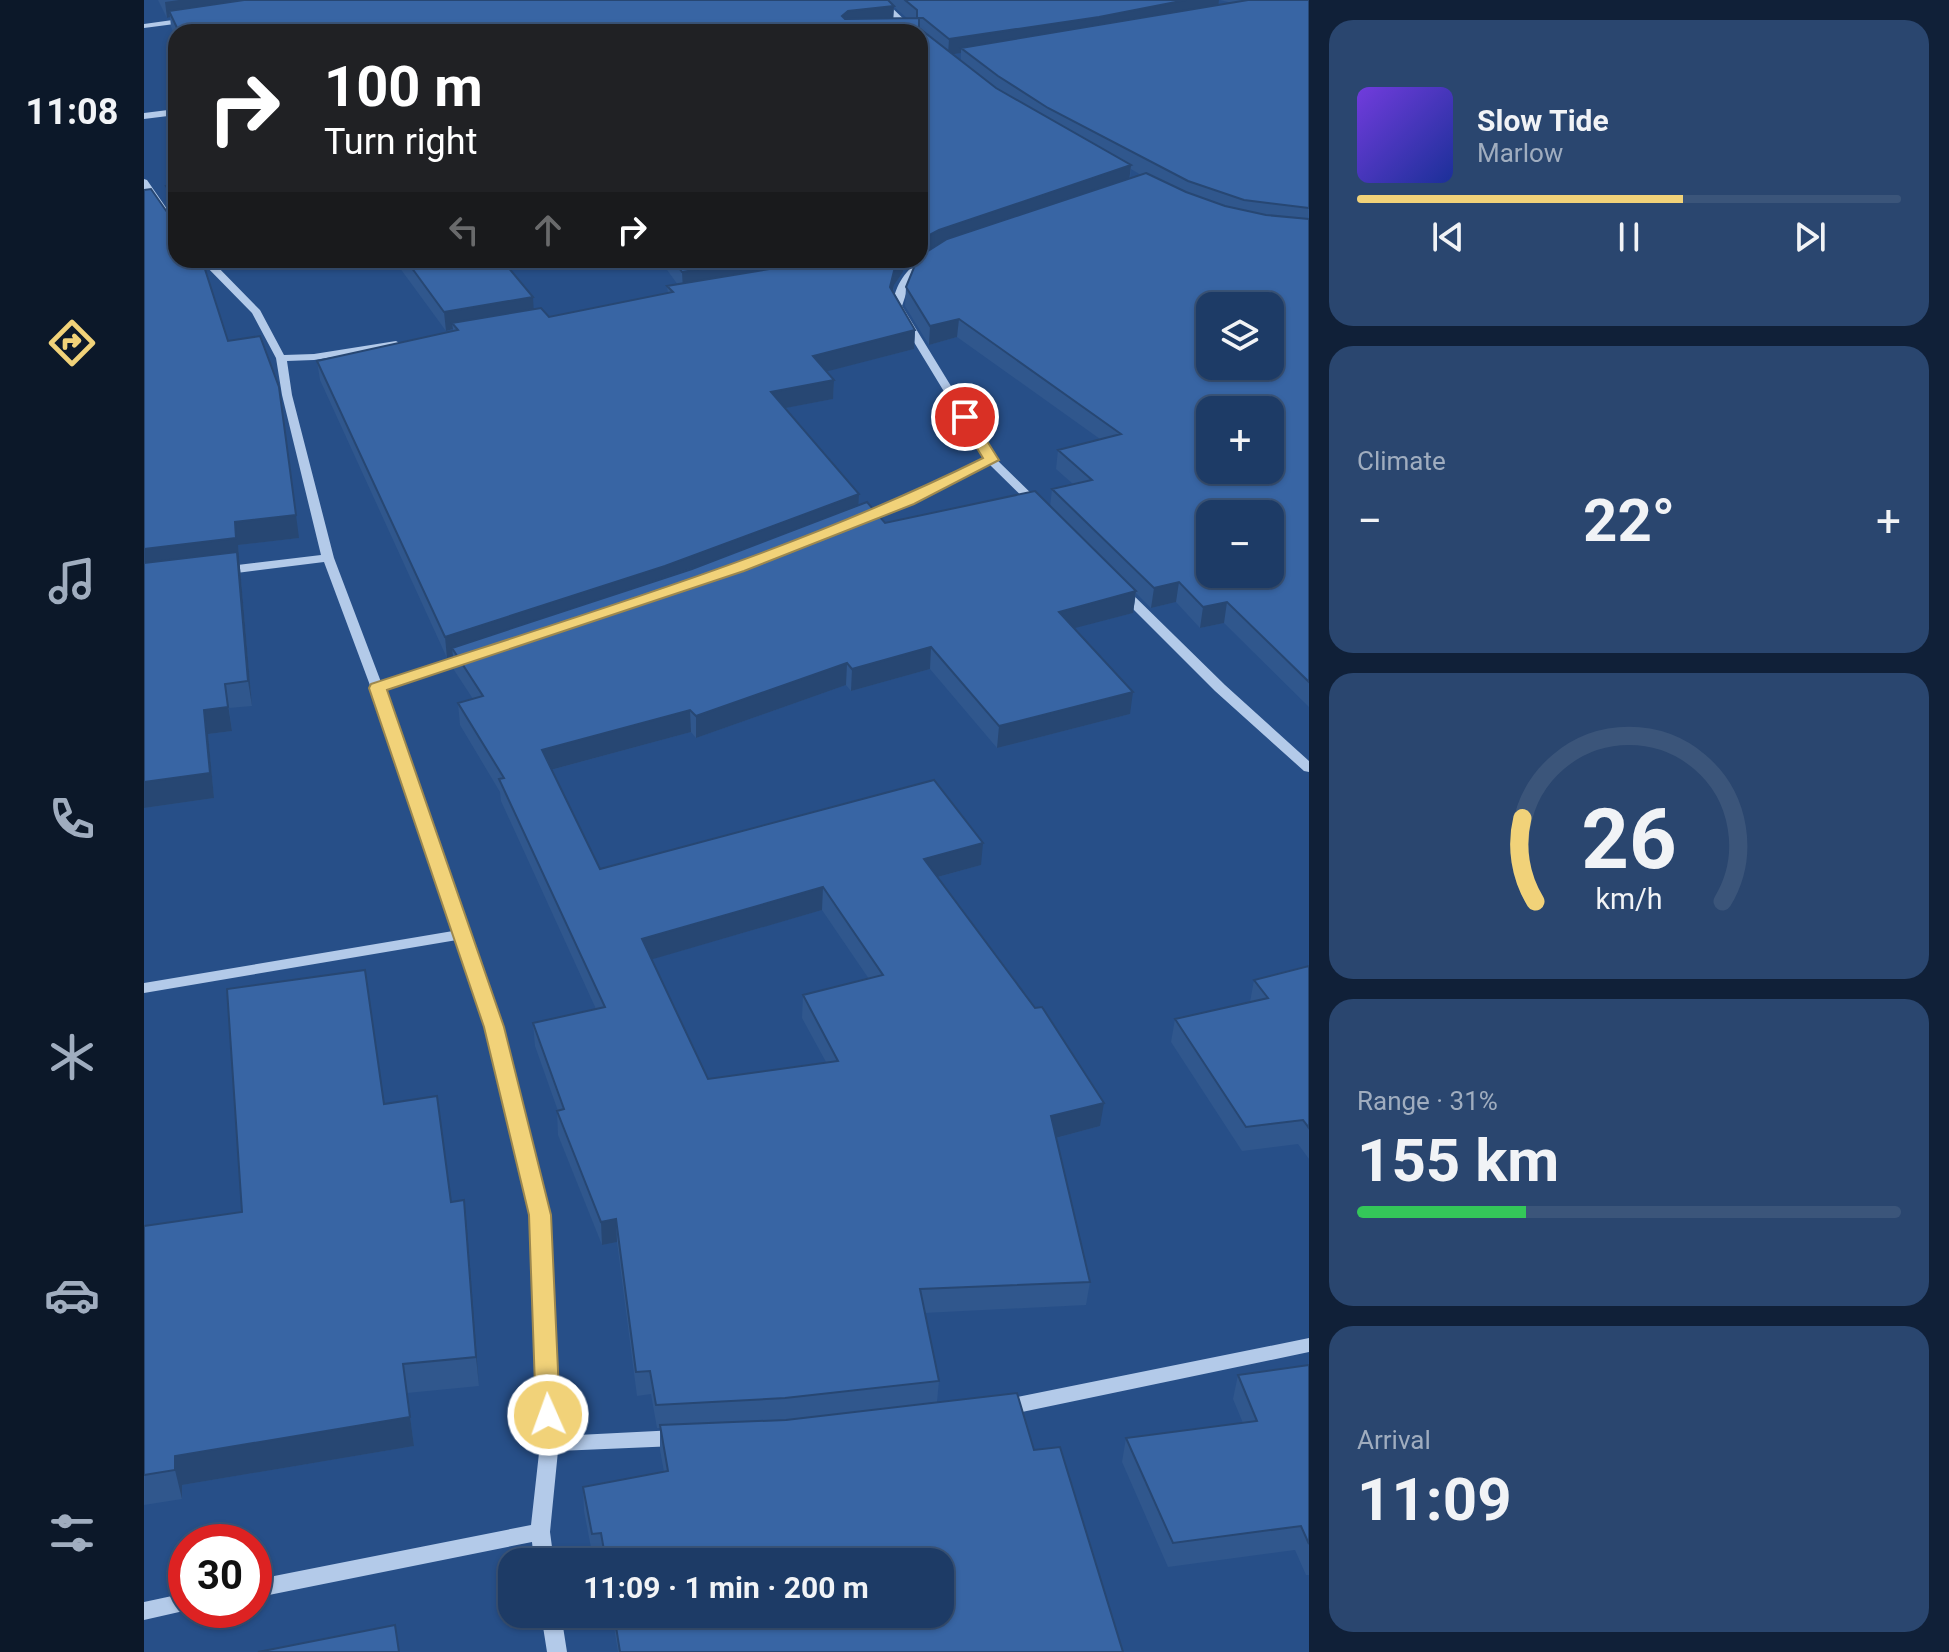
<!DOCTYPE html>
<html lang="en">
<head>
<meta charset="utf-8">
<style>
	:root { --surface:#1d3b66; --page:#2a466f; --text:#f1f3f6; --muted:#a0adbf; --line:#3b557a; --accent:#f1d279 }
	body { margin:0; font-family:Roboto,sans-serif; background:var(--page); color:var(--text); height:100vh; display:flex; flex-direction:column; font-size:30px; white-space:nowrap }
	* { box-sizing:border-box; margin:0 }
	p { font-size:26px; color:var(--muted) }
	.icon { flex:none; width:44px; height:44px; fill:none; stroke:currentColor; stroke-width:2; stroke-linecap:round; stroke-linejoin:round }
	.map { position:relative; flex:1; overflow:hidden }
	.sheet { display:flex; flex-direction:column; gap:20px; padding:20px; background:#102038; width:640px }
	.sheet>* { flex:none }
	.guide { position:absolute; left:24px; top:24px; width:760px; height:244px; border-radius:24px; box-shadow:0 2px 6px #0004,0 0 0 2px var(--line); background:#202124; color:#fff; overflow:hidden }
	.controls { position:absolute; left:1052px; top:292px; display:grid; gap:16px }
	.controls a { display:grid; place-items:center; width:88px; height:88px; border-radius:16px; background:var(--surface); box-shadow:0 2px 6px #0004,0 0 0 2px var(--line); font-size:40px }
	.speed { position:absolute; left:24px; top:1524px; display:flex; gap:16px; font-size:40px; font-weight:700; text-align:center }
	.speed>* { display:grid; place-content:center; width:104px; height:104px; border-radius:50%; background:var(--surface); box-shadow:0 2px 6px #0004,0 0 0 2px var(--line); line-height:1 }
	.speed .limit { border:12px solid #d22; background:#fff; color:#111 }
	.pin { position:absolute; display:grid; place-items:center; width:68px; height:68px; color:#fff; margin:-34px; border:4px solid #fff; border-radius:50%; box-shadow:0 2px 8px #0007 }
	.me { position:absolute; width:88px; margin:-44px; rotate:358deg; stroke-linejoin:round; filter:drop-shadow(0 0 6px #0008) }
	.turn { display:flex; align-items:center; gap:28px; height:168px; padding:0 24px; font-size:36px }
	.turn .icon { width:104px; height:104px; stroke-width:2.5 }
	.turn b { display:block; font-size:56px; line-height:68px }
	.lanes { display:flex; align-items:center; height:76px; padding:0 24px; background:#0003; justify-content:center; gap:40px; direction:ltr }
	.lanes .off { opacity:.35 }
	.big { font-size:60px; font-weight:700; line-height:1.1 }
	.sheet .tile { flex:1; display:flex; flex-direction:column; justify-content:center; gap:12px; min-width:0; padding:0 28px; border-radius:24px; background:var(--page) }
	.sheet .dial { align-items:center; gap:0 }
	.dial svg { height:208px; overflow:visible; fill:none; stroke:var(--line); stroke-width:7; stroke-linecap:round; text-anchor:middle }
	.dial text { fill:var(--text); stroke:none }
	.song { display:flex; align-items:center; gap:24px }
	.cover { width:96px; height:96px; border-radius:12px; background:linear-gradient(135deg,hsl(260 70% 55%),hsl(230 70% 35%)) }
	.played { height:8px; border-radius:4px; background:linear-gradient(90deg,var(--accent) 60%,var(--line) 60%) }
	.keys { display:flex; justify-content:space-around; direction:ltr }
	.heat { display:flex; justify-content:space-between; align-items:center; font-size:44px; direction:ltr }
	.charge { height:12px; border-radius:6px; background:linear-gradient(90deg,#34c759 31%,var(--line) 0) }
	.trip { position:absolute; left:354px; top:1548px; width:456px; height:80px; border-radius:24px; background:var(--surface); box-shadow:0 2px 6px #0004,0 0 0 2px var(--line); font-weight:700; line-height:80px; text-align:center }
	main { display:flex; flex:1; min-height:0 }
	.tabs { display:flex; flex-direction:column; width:144px; justify-content:space-around; align-items:center; background:#0c1829; color:var(--muted) }
	.tabs .icon { width:56px; height:56px }
	.tabs .selected { color:var(--accent) }
	.tabs b { font-size:36px; color:var(--text) }
	.map>svg:first-child { display:block }
</style>
</head>
<body>
<main>
<nav class="tabs">
<b>11:08</b>
<svg class="icon selected" aria-label="directions" viewBox="0 0 24 24"><path d="M12 3l9 9-9 9-9-9zM9 14v-3h6M13 9l2 2-2 2"/></svg>
<svg class="icon" aria-label="music" viewBox="0 0 24 24"><path d="M9 18V5l10-2v13"/><circle cx="6" cy="18" r="3"/><circle cx="16" cy="16" r="3"/></svg>
<svg class="icon" aria-label="phone" viewBox="0 0 24 24"><path d="M5 4h4l2 5-3 2q2 4 5 5l2-3 5 2v4C11 20 4 13 5 4z"/></svg>
<svg class="icon" aria-label="climate" viewBox="0 0 24 24"><path d="M12 3v18M4 7l16 10M4 17L20 7"/></svg>
<svg class="icon" aria-label="car" viewBox="0 0 24 24"><path d="M5 17H2v-5l4-1 3-4h7l3 4 3 1v5h-3M9 17h6M6 11h13"/><circle cx="7" cy="17" r="2"/><circle cx="17" cy="17" r="2"/></svg>
<svg class="icon" aria-label="filters" viewBox="0 0 24 24"><path d="M4 7h16M4 17h16"/><circle cx="9" cy="7" r="2"/><circle cx="15" cy="17" r="2"/></svg>
</nav>
<div class="map">
<svg width="1165" height="1652" viewBox="0 0 1165 1652">
	<rect width="100%" height="100%" fill="#274f88"/>
	<g fill="none" stroke-linecap="round" stroke-linejoin="round">
		<path fill="#b3cae9" fill-rule="evenodd" d="M 731,0 L 740,0 L 773,32 L 764,32 Z
			M 43,18 L 47,20 L 46,22 L 0,28 L 0,24 Z
			M 32,109 L 32,115 L 0,119 L 0,113 Z
			M 0,179 L 3,180 L 32,222 L 32,232 L 29,231 L 0,189 Z
			M 781,258 L 789,260 L 767,279 L 758,306 L 851,458 L 899,505 L 899,509 L 891,509 L 846,465 L 769,503 L 721,521 L 717,523 L 711,519 L 761,499 L 841,459 L 748,306 C 752,284 761,269 781,258 Z
			M 56,260 L 67,260 L 116,310 L 140,355 L 170,354 L 252,341 L 257,344 L 252,347 L 170,360 L 143,361 L 148,395 L 190,558 L 237,682 L 323,653 L 333,653 L 334,656 L 333,659 L 240,690 L 358,1027 L 404,1215 L 414,1436 L 532,1430 L 539,1433 L 541,1438 L 539,1443 L 532,1446 L 414,1451 L 406,1532 L 410,1562 L 390,1562 L 388,1542 L 110,1598 L 110,1580 L 387,1525 L 396,1444 L 388,1215 L 342,1027 L 313,940 L 0,993 L 0,983 L 309,931 L 227,688 L 180,562 L 77,575 L 71,571 L 77,567 L 177,555 L 138,395 L 132,358 L 108,313 Z
			M 977,586 L 981,587 L 1081,685 L 1165,761 L 1165,772 L 1160,771 L 1071,691 L 973,593 L 971,590 L 973,587 Z
			M 1165,1338 L 1165,1352 L 859,1416 L 853,1413 L 850,1408 L 853,1403 L 859,1400 Z
			M 42,1593 L 42,1610 L 44,1610 L 0,1620 L 0,1602 Z
			M 397,1614 L 417,1614 L 423,1652 L 403,1652 Z"/>
	</g>
	<path fill="#30578d" fill-rule="evenodd" d="M 14,0 L 1075,0 L 1074,6 L 1088,3 L 1076,0 L 1165,0 L 1165,707 L 1080,623 L 1056,628 L 1032,602 L 1007,608 L 992,593 L 989,613 L 930,628 L 986,714 L 853,748 L 786,669 L 707,691 L 702,685 L 552,738 L 547,732 L 407,770 L 456,869 L 837,865 L 794,877 L 956,1126 L 912,1138 L 946,1282 L 942,1305 L 780,1313 L 795,1381 L 793,1402 L 890,1450 L 979,1652 L 474,1652 L 468,1614 L 796,1614 L 796,1562 L 460,1562 L 459,1557 L 449,1558 L 440,1511 L 439,1487 L 520,1472 L 516,1450 L 516,1428 L 513,1428 L 507,1394 L 493,1396 L 473,1242 L 458,1245 L 414,1135 L 413,1111 L 414,1111 L 391,1046 L 389,1023 L 452,1009 L 357,801 L 356,792 L 316,725 L 314,703 L 329,699 L 310,670 L 309,656 L 303,658 L 176,380 L 173,361 L 309,332 L 309,329 L 302,331 L 250,260 L 359,260 L 389,297 L 389,309 L 405,317 L 524,293 L 523,286 L 534,285 L 518,263 L 518,260 L 760,260 L 759,272 L 750,285 L 749,291 L 771,330 L 770,349 L 683,371 L 690,380 L 689,399 L 641,408 L 715,494 L 714,506 L 741,523 L 906,507 L 908,489 L 929,484 L 912,469 L 914,450 L 956,439 L 813,337 L 785,345 L 761,306 L 762,287 L 773,260 L 776,32 L 32,32 L 32,37 L 27,27 L 26,17 L 23,18 ZM 748,5 L 764,19 L 749,19 L 750,6 ZM 817,53 L 817,60 L 809,54 ZM 987,169 L 997,175 L 986,178 ZM 678,910 L 725,979 L 659,995 L 658,1018 L 682,1062 L 564,1079 L 508,959 Z
		M 32,184 L 84,341 L 155,538 L 94,545 L 108,706 L 85,708 L 88,731 L 64,734 L 70,798 L 0,808 L 23,212 L 30,214 L 25,207 L 22,186 Z
		M 1165,966 L 1165,1159 L 1154,1144 L 1098,1151 L 1027,1042 L 1031,1019 L 1106,1002 L 1110,980 Z
		M 240,1104 L 307,1202 L 323,1229 L 335,1386 L 263,1393 L 270,1446 L 38,1485 L 38,1499 L 0,1505 L 0,1226 L 98,1212 Z
		M 1165,1365 L 1165,1575 L 1162,1575 L 1151,1550 L 1024,1567 L 978,1462 L 982,1438 L 1099,1423 L 1089,1399 L 1094,1375 Z"/>
	<path fill="#274773" d="M 35,0 L 143,0 L 25,11 L 26,17 L 23,18 L 21,2 Z
		M 1042,0 L 1075,0 L 1074,9 L 817,48 L 817,53 L 804,55 L 805,39 Z
		M 750,6 L 749,22 L 697,31 L 698,16 L 704,11 Z
		M 987,165 L 985,182 L 776,257 L 776,240 L 795,230 Z
		M 186,260 L 203,260 L 187,263 Z
		M 609,260 L 714,260 L 539,290 L 538,272 Z
		M 756,260 L 760,260 L 759,272 L 750,285 L 745,305 L 746,287 L 751,267 Z
		M 389,297 L 390,316 L 308,323 L 309,329 L 302,331 L 300,312 Z
		M 815,319 L 813,337 L 785,345 L 786,326 Z
		M 771,330 L 770,349 L 669,375 L 669,356 Z
		M 690,380 L 689,399 L 626,411 L 627,392 Z
		M 715,494 L 714,513 L 308,648 L 309,656 L 303,658 L 301,637 Z
		M 152,515 L 155,538 L 94,545 L 108,706 L 104,681 L 0,573 L 0,549 L 91,522 Z
		M 1035,582 L 1032,602 L 1007,608 L 1010,588 Z
		M 992,591 L 989,613 L 912,633 L 915,612 Z
		M 1083,602 L 1080,623 L 1056,628 L 1059,607 Z
		M 787,647 L 786,669 L 707,691 L 708,669 Z
		M 703,663 L 702,685 L 552,738 L 552,716 Z
		M 81,684 L 88,731 L 64,734 L 70,798 L 0,808 L 0,782 Z
		M 989,692 L 986,714 L 853,748 L 855,726 Z
		M 546,710 L 547,732 L 399,772 L 398,750 Z
		M 839,843 L 837,865 L 779,881 L 780,859 Z
		M 679,887 L 678,910 L 499,962 L 498,939 Z
		M 960,1103 L 956,1126 L 904,1140 L 907,1116 Z
		M 320,1200 L 323,1229 L 335,1386 L 332,1357 Z
		M 472,1219 L 473,1242 L 458,1245 L 457,1222 Z
		M 259,1364 L 270,1446 L 38,1485 L 38,1499 L 31,1470 L 31,1456 Z"/>
	<path fill="#3865a4" stroke="#274773" stroke-width="2" fill-rule="evenodd" d="M 100,0 L 744,0 L 750,6 L 704,11 L 698,16 L 701,19 L 773,18 L 773,10 L 761,0 L 1042,0 L 955,17 L 805,39 L 779,18 L 775,18 L 775,28 L 852,88 L 987,165 L 795,230 L 776,240 L 776,32 L 35,32 L 25,11 Z
		M 1104,0 L 1165,0 L 1165,208 L 1100,200 L 1044,181 L 904,108 L 854,76 L 817,48 Z
		M 1002,173 L 1042,192 L 1081,206 L 1122,215 L 1165,219 L 1165,682 L 1083,602 L 1059,607 L 1035,582 L 1010,588 L 908,489 L 948,480 L 914,450 L 977,434 L 815,319 L 786,326 L 762,287 L 773,260 L 776,260 L 776,256 L 803,239 ZM 1066,306 L 1126,306 L 1126,366 L 1066,366 ZM 1066,410 L 1126,410 L 1126,470 L 1066,470 ZM 1066,514 L 1126,514 L 1126,574 L 1066,574 Z
		M 32,184 L 32,260 L 58,260 L 84,341 L 116,336 L 135,387 L 152,515 L 91,522 L 92,538 L 0,549 L 0,190 L 7,189 L 23,212 L 30,214 L 32,201 L 22,186 Z
		M 262,260 L 358,260 L 389,297 L 300,312 Z
		M 529,260 L 609,260 L 538,272 Z
		M 680,260 L 756,260 L 751,267 L 746,287 L 771,330 L 669,356 L 690,380 L 627,392 L 715,494 L 521,566 L 301,637 L 173,361 L 314,330 L 308,323 L 397,308 L 405,317 L 529,292 L 523,286 Z
		M 891,491 L 992,591 L 915,612 L 989,692 L 855,726 L 787,647 L 708,669 L 703,663 L 552,716 L 546,710 L 398,750 L 456,869 L 790,780 L 839,843 L 780,859 L 891,1008 L 898,1007 L 960,1103 L 907,1116 L 946,1282 L 776,1289 L 795,1381 L 641,1398 L 512,1405 L 506,1371 L 492,1372 L 472,1219 L 457,1222 L 413,1111 L 420,1109 L 389,1023 L 461,1007 L 355,779 L 360,778 L 314,703 L 339,696 L 308,648 L 548,569 L 723,502 L 741,523 ZM 679,887 L 739,975 L 659,995 L 694,1061 L 564,1079 L 498,939 Z
		M 93,552 L 104,681 L 81,684 L 84,707 L 60,710 L 66,773 L 0,782 L 0,563 Z
		M 1165,966 L 1165,1128 L 1159,1120 L 1102,1127 L 1031,1019 L 1124,998 L 1110,980 Z
		M 221,970 L 240,1104 L 293,1096 L 307,1202 L 320,1200 L 332,1357 L 259,1364 L 266,1417 L 31,1456 L 31,1470 L 0,1475 L 0,1226 L 98,1212 L 83,989 Z
		M 1165,1365 L 1165,1544 L 1157,1526 L 1029,1543 L 982,1438 L 1113,1421 L 1094,1375 Z
		M 873,1393 L 890,1450 L 916,1447 L 979,1652 L 476,1652 L 470,1614 L 796,1614 L 796,1562 L 462,1562 L 457,1533 L 448,1534 L 439,1487 L 524,1471 L 516,1425 L 642,1420 Z
		M 251,1625 L 255,1652 L 114,1652 Z"/>
	<path fill="#f1d279" stroke="#9d884f" stroke-width="2" d="M 821,412 L 826,414 L 855,460 L 770,504 L 600,571 L 243,690 L 360,1027 L 407,1215 L 416,1415 L 412,1422 L 404,1425 L 395,1422 L 392,1415 L 385,1215 L 340,1027 L 225,688 L 227,684 C 433,616 644,555 839,458 L 814,417 Z"/>
</svg>
<div class="controls">
<a><svg class="icon" aria-label="layers" viewBox="0 0 24 24"><path d="M12 4l9 5-9 5-9-5zM3 14l9 5 9-5"/></svg></a>
<a>+</a>
<a>−</a>
</div>
<div class="speed"><div class="limit">30</div></div>
<div class="pin" style="left:821px;top:417px;background:#d93025"><svg class="icon" aria-label="arrive" viewBox="0 0 24 24"><path d="M6 21V4h12l-3 4 3 4H6"/></svg></div>
<svg class="me" style="left:404px;top:1415px" viewBox="-20 -20 40 40"><circle r="17" fill="#f1d279" stroke="#fff" stroke-width="3"/><path d="M0-11L8 9 0 5-8 9z" fill="#fff"/></svg>
<div class="trip">11:09 · 1 min · 200 m</div>
<div class="guide">
<div class="turn"><svg class="icon" aria-label="right" viewBox="0 0 24 24"><path d="M7 20v-9h11M14 6l5 5-5 5"/></svg><div><b>100 m</b>Turn right</div></div>
<div class="lanes"><svg class="icon off" aria-label="left" viewBox="0 0 24 24"><path d="M17 20v-9H6M10 6l-5 5 5 5"/></svg><svg class="icon off" aria-label="ahead" viewBox="0 0 24 24"><path d="M12 20V5M6 11l6-6 6 6"/></svg><svg class="icon" aria-label="right" viewBox="0 0 24 24"><path d="M7 20v-9h11M14 6l5 5-5 5"/></svg></div>
</div>
</div>
<section class="sheet">
<div class="tile">
<div class="song"><i class="cover"></i><div><b>Slow Tide</b><p>Marlow</p></div></div>
<div class="played"></div>
<div class="keys"><svg class="icon" aria-label="previous" viewBox="0 0 24 24"><path d="M18 5L8 12l10 7zM5 5v14"/></svg><svg class="icon" aria-label="pause" viewBox="0 0 24 24"><path d="M8 5v14M16 5v14"/></svg><svg class="icon" aria-label="next" viewBox="0 0 24 24"><path d="M6 5l10 7-10 7zM19 5v14"/></svg></div>
</div>
<div class="tile"><p>Climate</p>
<div class="heat"><a>−</a><b class="big">22°</b><a>+</a></div>
</div>
<div class="tile dial"><svg viewBox="0 0 100 80">
<path d="M14 69A42 42 0 1 1 86 69"/>
<path d="M14 69A42 42 0 0 1 9 37" stroke="#f1d279"/>
<text x="50" y="56" font-size="32" font-weight="700">26</text>
<text x="50" y="72" font-size="11">km/h</text>
</svg></div>
<div class="tile"><p>Range · 31%</p><b class="big">155 km</b><div class="charge"></div></div>
<div class="tile"><p>Arrival</p><b class="big">11:09</b></div>
</section>
</main>
</body>
</html>
